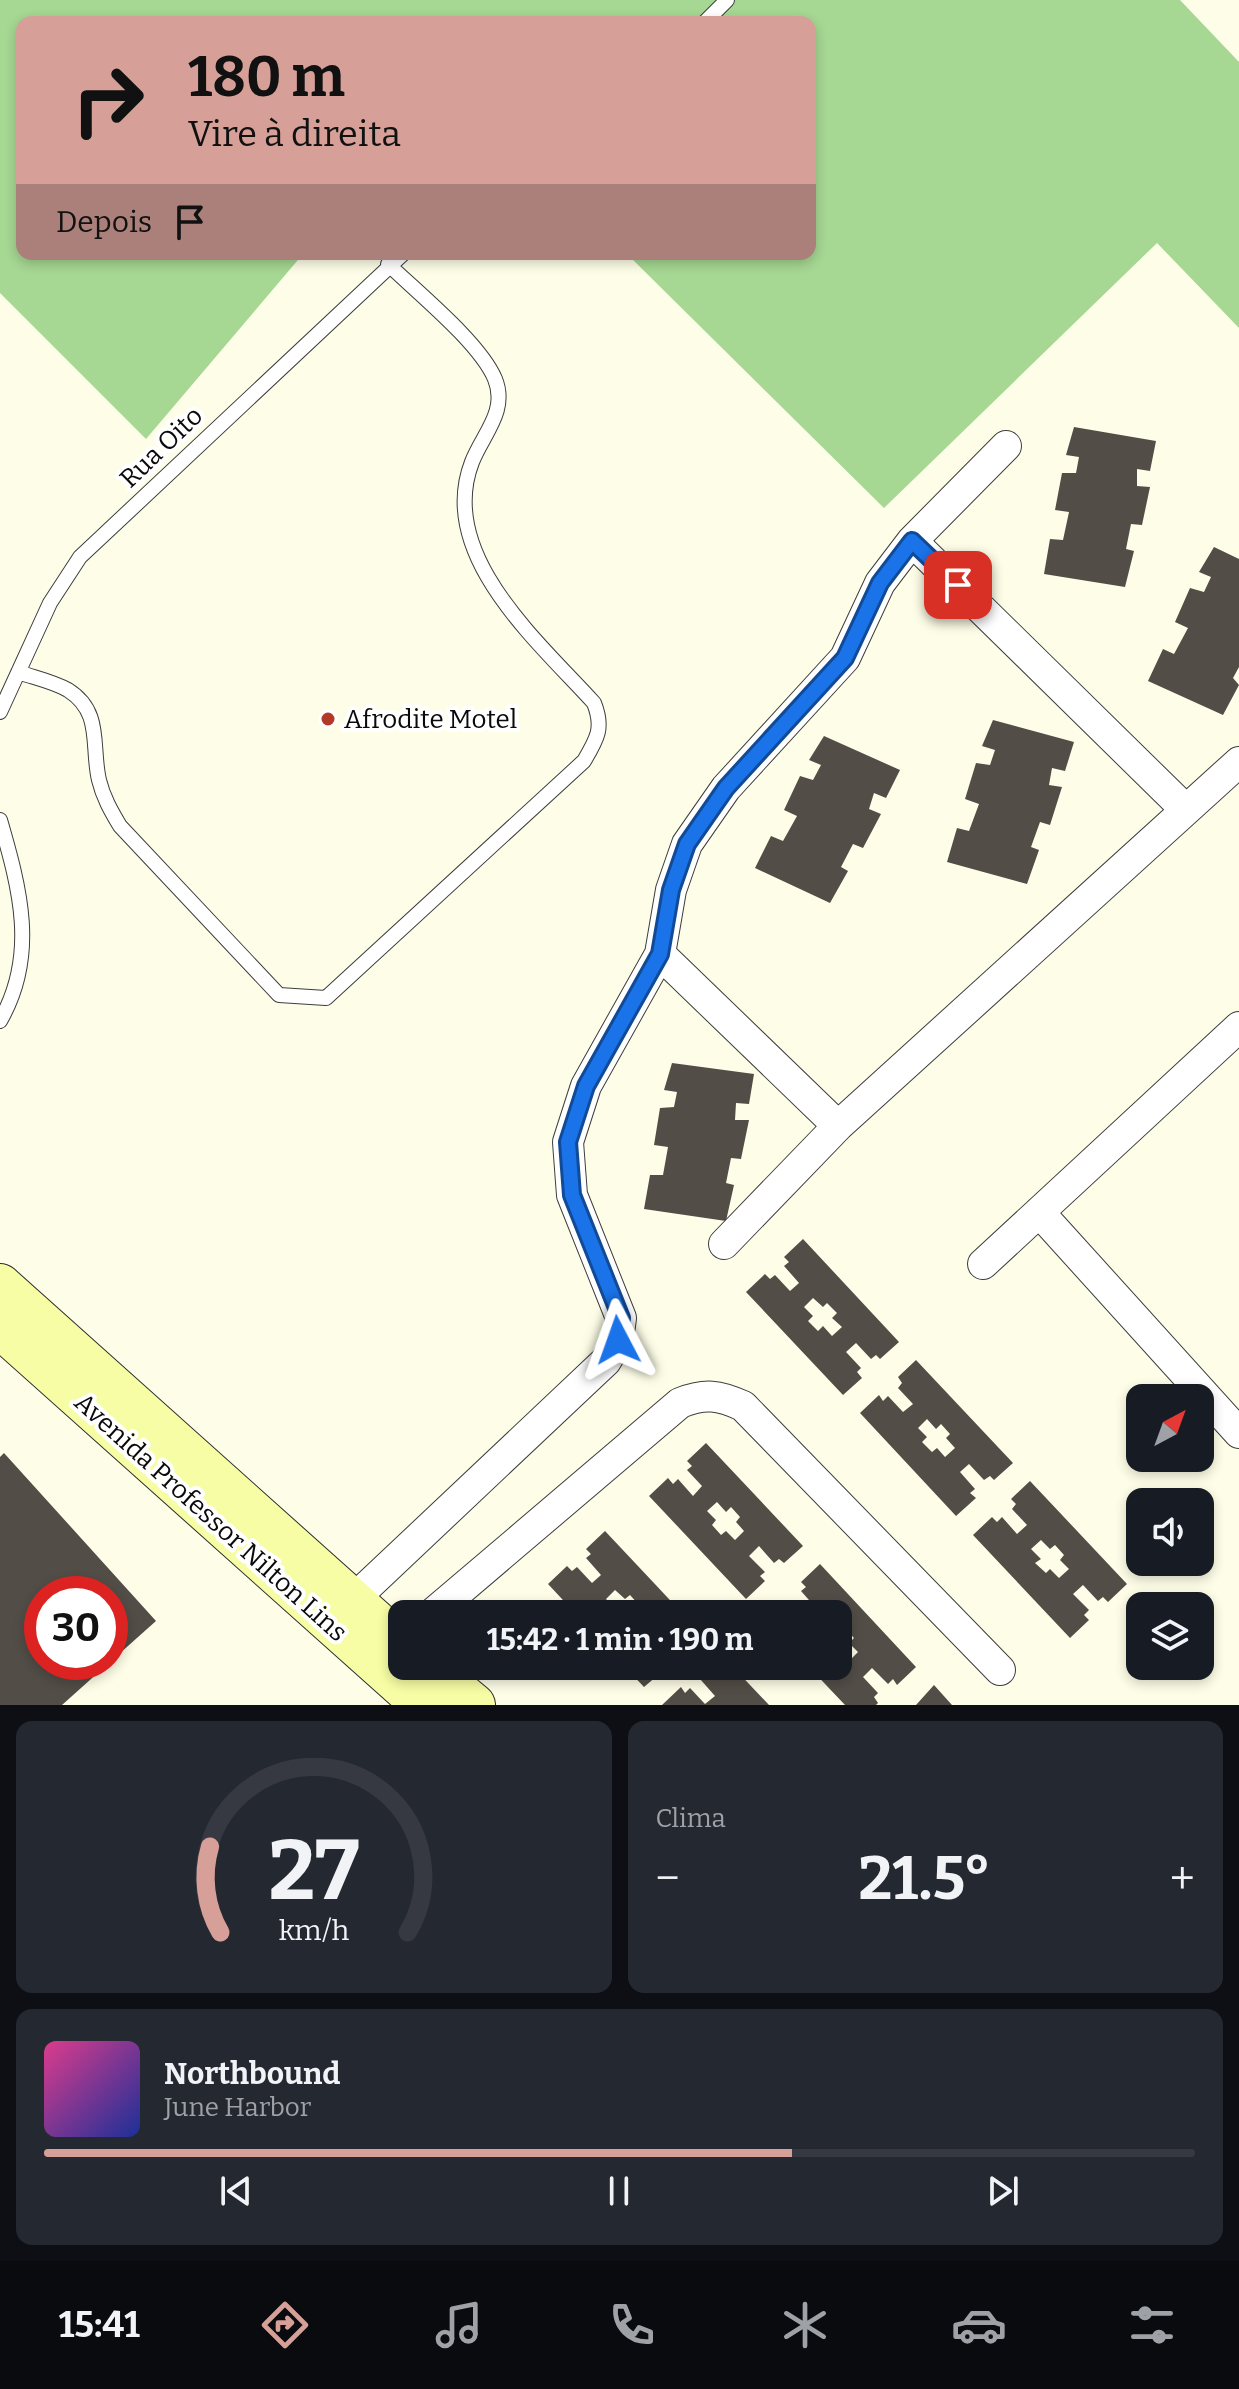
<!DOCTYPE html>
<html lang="pt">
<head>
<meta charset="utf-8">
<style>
	:root { --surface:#171b24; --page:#242831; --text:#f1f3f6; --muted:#9ea1a6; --line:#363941; --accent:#d6a099 }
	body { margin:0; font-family:Bitter,serif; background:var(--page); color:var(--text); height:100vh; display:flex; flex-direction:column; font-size:30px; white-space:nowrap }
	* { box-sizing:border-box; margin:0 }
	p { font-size:26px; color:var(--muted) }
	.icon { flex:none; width:44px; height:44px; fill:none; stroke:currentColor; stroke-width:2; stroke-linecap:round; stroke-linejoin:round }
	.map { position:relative; height:1705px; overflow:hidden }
	.panel { display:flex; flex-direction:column; gap:16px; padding:16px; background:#0d0f14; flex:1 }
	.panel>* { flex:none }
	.banner { position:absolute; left:16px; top:16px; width:800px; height:244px; border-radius:16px; box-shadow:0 4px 12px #0003; background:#d6a099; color:#111; overflow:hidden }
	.needle { width:52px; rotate:41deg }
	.controls { position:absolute; left:1126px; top:1384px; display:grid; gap:16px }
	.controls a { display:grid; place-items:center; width:88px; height:88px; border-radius:16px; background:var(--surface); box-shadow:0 4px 12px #0003; font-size:40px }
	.speed { position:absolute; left:24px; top:1576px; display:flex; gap:16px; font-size:40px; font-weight:700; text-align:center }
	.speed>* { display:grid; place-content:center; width:104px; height:104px; border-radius:50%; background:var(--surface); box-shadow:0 4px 12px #0003; line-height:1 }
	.speed .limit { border:12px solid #d22; background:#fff; color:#111 }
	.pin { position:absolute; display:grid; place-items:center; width:68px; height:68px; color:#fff; margin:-34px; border-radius:16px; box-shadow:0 4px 12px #0006 }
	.me { position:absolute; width:88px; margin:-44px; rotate:356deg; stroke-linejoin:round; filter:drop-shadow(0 0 6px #0008) }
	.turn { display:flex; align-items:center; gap:28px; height:168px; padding:0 40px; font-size:36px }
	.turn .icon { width:104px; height:104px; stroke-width:2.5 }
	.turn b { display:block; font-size:56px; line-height:68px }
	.then { display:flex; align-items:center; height:76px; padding:0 40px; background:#0003; gap:16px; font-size:30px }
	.big { font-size:60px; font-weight:700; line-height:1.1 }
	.panel .tile { flex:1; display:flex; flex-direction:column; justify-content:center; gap:12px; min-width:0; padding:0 28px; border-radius:16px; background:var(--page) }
	.panel .dial { align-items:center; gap:0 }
	.dial svg { height:208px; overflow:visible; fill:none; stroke:var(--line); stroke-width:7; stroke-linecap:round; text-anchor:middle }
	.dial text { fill:var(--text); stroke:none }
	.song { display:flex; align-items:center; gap:24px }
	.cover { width:96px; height:96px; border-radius:12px; background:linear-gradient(135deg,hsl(330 70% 55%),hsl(230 70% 35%)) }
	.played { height:8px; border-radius:4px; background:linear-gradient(90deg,var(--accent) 65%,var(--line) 65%) }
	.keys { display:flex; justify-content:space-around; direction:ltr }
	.heat { display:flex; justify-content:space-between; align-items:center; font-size:44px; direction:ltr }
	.panel .tiles { flex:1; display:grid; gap:16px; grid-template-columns:1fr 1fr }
	.tile:last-child { grid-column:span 2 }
	.trip { position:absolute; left:388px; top:1600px; width:464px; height:80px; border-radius:16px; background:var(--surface); box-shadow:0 4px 12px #0003; font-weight:700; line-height:80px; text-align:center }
	.tab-bar { display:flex; height:128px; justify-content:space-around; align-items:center; background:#090b0e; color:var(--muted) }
	.tab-bar .icon { width:56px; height:56px }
	.tab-bar .on { color:var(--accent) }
	.tab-bar b { font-size:36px; color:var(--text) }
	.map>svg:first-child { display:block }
</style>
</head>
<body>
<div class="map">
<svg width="1239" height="1705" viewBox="0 0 1239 1705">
	<rect width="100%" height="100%" fill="#fefee8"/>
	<path fill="#a6d793" d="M 0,0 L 1180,0 L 1239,62 L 1239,328 L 1157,243 L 884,508 L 627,254 L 810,254 L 810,22 L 22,22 L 22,254 L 303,254 L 146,439 L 0,293 Z"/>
	<path fill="#524d47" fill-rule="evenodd" d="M 1074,427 L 1156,441 L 1150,471 L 1137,469 L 1137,486 L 1150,487 L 1142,525 L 1131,524 L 1126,549 L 1134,551 L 1125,587 L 1044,574 L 1050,539 L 1063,540 L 1069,512 L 1055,510 L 1062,473 L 1076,473 L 1079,457 L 1066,455 Z
		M 1214,547 L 1239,559 L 1239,667 L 1233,678 L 1239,685 L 1223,715 L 1148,681 L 1163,649 L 1174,654 L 1188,628 L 1175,622 L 1190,588 L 1204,592 L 1211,577 L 1199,572 Z
		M 993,720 L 1074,742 L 1065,771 L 1052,768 L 1049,785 L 1062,787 L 1050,825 L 1040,822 L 1031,847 L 1039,850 L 1027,884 L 947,862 L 957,828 L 969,831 L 979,804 L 965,799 L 976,763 L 990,765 L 995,750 L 982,746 Z
		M 824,736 L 900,770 L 886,798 L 874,793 L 869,809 L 881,814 L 863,848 L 853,844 L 841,867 L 848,871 L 830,903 L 755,868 L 771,836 L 783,841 L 797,816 L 784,810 L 800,776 L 813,780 L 821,765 L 809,760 Z
		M 672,1063 L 754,1074 L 749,1104 L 736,1103 L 735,1120 L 749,1120 L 741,1159 L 731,1158 L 726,1183 L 734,1185 L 726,1221 L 644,1209 L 650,1175 L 663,1175 L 668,1147 L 654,1145 L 660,1108 L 674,1107 L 677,1092 L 664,1090 Z
		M 803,1239 L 899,1342 L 880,1359 L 876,1355 L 871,1359 L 856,1343 L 846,1352 L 861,1368 L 857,1372 L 862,1378 L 843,1395 L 746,1292 L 765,1274 L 770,1279 L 775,1275 L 790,1291 L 799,1283 L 784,1266 L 789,1262 L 784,1257 ZM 813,1298 L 823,1307 L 827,1303 L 837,1313 L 832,1318 L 842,1327 L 832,1336 L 823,1326 L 818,1331 L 808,1321 L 813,1316 L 804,1307 Z
		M 916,1360 L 1013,1463 L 994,1480 L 990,1476 L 984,1480 L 969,1464 L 960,1472 L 975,1489 L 970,1493 L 976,1498 L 956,1516 L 860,1413 L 879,1395 L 883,1401 L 888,1396 L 903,1412 L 913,1404 L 898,1388 L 902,1383 L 898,1377 ZM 927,1419 L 936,1429 L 941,1424 L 950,1434 L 946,1438 L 955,1448 L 945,1457 L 937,1448 L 932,1452 L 922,1442 L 927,1437 L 918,1428 Z
		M 706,1443 L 803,1546 L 784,1563 L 779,1559 L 774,1563 L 759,1546 L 749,1556 L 765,1572 L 760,1576 L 765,1581 L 746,1599 L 649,1496 L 668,1478 L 673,1484 L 678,1479 L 693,1496 L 702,1486 L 687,1470 L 692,1466 L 687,1461 ZM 717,1502 L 726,1512 L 731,1507 L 740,1517 L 736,1522 L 744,1531 L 735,1540 L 726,1531 L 721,1535 L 712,1525 L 716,1520 L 707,1511 Z
		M 4,1453 L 156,1621 L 110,1662 L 110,1594 L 42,1594 L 42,1662 L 110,1662 L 62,1705 L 0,1705 L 0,1457 Z
		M 1030,1481 L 1127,1584 L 1108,1602 L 1103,1597 L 1098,1601 L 1083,1585 L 1073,1594 L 1089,1610 L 1084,1615 L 1089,1620 L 1070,1638 L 973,1535 L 992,1517 L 997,1522 L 1002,1517 L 1017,1534 L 1027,1525 L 1012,1509 L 1016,1504 L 1011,1499 ZM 1041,1540 L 1050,1549 L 1055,1545 L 1064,1555 L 1060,1560 L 1069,1569 L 1059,1578 L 1050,1569 L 1046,1573 L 1035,1563 L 1041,1559 L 1031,1549 Z
		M 605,1531 L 653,1582 L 683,1614 L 638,1614 L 634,1610 L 639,1605 L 630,1595 L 625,1599 L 615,1590 L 606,1599 L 615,1609 L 612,1614 L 576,1614 L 548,1584 L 567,1566 L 572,1571 L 577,1567 L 592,1583 L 601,1575 L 586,1558 L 591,1554 L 586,1549 Z
		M 820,1564 L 916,1667 L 897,1685 L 893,1679 L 888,1684 L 872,1668 L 863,1677 L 878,1693 L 874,1697 L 878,1703 L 876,1705 L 845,1705 L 808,1666 L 838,1666 L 840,1651 L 849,1661 L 858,1652 L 849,1643 L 854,1638 L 845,1628 L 838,1631 L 838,1614 L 809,1614 L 816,1608 L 801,1591 L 806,1587 L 801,1582 Z
		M 782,1600 L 787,1605 L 792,1600 L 805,1614 L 766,1614 Z
		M 624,1666 L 661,1666 L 664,1670 L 644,1687 Z
		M 703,1666 L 732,1666 L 769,1705 L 662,1705 L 681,1687 L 685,1693 L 690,1688 L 705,1704 L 715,1696 L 700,1679 L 704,1675 L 700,1670 Z
		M 934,1685 L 952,1705 L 916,1705 Z"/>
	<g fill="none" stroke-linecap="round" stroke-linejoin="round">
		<defs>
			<path id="service" d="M 705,22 L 727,0
				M 21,673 C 36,678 54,682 68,690 C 103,712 91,746 99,780 C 103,797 111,811 120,826 L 279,995 L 326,998 L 584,761 C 597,739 604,728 594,703 C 539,642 436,555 472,462 C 483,434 508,411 495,379 C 480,343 418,293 388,264
				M 0,712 L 50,603 L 80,557 L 403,254
				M 0,820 C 20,889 38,955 0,1021"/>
			<path id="minor" d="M 912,541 L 1185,809
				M 660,954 L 838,1126 L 1239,762
				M 1039,1212 L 1239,1433
				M 724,1244 L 838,1126
				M 983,1264 L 1239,1027
				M 339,1613 L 606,1361 L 618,1340 L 621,1318 L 572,1195 L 568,1142 L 586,1086 L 660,954 L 671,890 L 687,844 L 726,788 L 845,658 L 880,583 L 912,541 L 1006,446
				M 432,1614 L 680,1403 C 705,1393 719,1395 743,1406 L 1000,1670"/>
			<path id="secondary" d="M 0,1285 L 402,1645
				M 0,1327 L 423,1705
				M 427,1666 L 474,1705"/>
		</defs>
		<use href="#service" stroke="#3d3d3d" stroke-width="16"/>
		<use href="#minor" stroke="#3d3d3d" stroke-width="32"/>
		<use href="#secondary" stroke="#2c2c2c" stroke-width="44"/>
		<use href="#service" stroke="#fff" stroke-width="14"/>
		<use href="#minor" stroke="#fff" stroke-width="30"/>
		<use href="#secondary" stroke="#f7fda4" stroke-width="42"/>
	</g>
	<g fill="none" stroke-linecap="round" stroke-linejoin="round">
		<defs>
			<path id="route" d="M 618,1340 L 621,1318 L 572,1195 L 568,1142 L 586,1086 L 660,954 L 671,890 L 687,844 L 726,788 L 845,658 L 880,583 L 912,541 L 958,585"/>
		</defs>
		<use href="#route" stroke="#114b97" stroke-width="20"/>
		<use href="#route" stroke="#1a73e8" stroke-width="14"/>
	</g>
	<circle fill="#b43a28" stroke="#fff" stroke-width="3" cx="328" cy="719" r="8"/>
	<g text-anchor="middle" stroke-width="8" stroke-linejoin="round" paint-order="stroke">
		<g font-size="26" fill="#0a0a0a" stroke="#fff">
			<text transform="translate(161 447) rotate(-44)" y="9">Rua Oito</text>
			<text transform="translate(211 1517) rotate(42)" y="9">Avenida Professor Nilton Lins</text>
		</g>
		<g font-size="26" fill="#0a0a0a" stroke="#fff" text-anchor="start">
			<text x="344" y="728">Afrodite Motel</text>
		</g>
	</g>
</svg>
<div class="controls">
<a><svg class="needle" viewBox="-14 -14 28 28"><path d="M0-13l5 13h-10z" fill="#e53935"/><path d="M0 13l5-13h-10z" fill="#9ea1a6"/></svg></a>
<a><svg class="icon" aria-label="sound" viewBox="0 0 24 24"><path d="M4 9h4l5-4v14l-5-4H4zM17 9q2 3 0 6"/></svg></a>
<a><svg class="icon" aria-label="layers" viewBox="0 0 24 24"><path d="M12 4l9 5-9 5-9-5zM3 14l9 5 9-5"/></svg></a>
</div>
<div class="speed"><div class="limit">30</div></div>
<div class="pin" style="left:958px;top:585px;background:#d93025"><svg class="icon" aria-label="arrive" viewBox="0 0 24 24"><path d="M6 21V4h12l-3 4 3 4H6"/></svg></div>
<svg class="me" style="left:618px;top:1340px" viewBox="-20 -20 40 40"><path d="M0-17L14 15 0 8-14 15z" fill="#1a73e8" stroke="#fff" stroke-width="4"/></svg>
<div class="trip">15:42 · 1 min · 190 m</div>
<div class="banner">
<div class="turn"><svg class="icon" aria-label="right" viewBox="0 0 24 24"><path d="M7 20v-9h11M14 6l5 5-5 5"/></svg><div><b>180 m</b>Vire à direita</div></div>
<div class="then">Depois<svg class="icon" aria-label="arrive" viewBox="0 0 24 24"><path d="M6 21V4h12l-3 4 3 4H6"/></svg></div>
</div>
</div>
<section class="panel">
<div class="tiles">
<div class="tile dial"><svg viewBox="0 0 100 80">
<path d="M14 69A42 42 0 1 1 86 69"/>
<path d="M14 69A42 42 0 0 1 10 36" stroke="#d6a099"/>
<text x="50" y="56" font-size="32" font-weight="700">27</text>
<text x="50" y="72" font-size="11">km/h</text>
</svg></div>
<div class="tile"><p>Clima</p>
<div class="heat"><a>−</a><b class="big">21.5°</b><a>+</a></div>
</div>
<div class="tile">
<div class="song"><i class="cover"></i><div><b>Northbound</b><p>June Harbor</p></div></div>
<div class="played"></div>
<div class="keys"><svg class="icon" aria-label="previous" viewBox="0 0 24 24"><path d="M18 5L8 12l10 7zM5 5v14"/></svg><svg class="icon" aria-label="pause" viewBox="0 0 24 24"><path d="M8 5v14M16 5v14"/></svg><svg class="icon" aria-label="next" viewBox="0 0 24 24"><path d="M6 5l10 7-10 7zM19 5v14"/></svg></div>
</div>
</div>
</section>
<nav class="tab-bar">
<b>15:41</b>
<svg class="icon on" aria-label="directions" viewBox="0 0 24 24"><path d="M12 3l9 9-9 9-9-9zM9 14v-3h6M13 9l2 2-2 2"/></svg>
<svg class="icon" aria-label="music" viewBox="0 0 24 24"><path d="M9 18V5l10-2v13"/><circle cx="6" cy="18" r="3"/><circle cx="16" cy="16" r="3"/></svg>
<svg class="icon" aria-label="phone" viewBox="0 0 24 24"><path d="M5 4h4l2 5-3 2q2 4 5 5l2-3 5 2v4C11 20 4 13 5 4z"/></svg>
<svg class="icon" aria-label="climate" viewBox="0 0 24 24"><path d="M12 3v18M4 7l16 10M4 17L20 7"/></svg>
<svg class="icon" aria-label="car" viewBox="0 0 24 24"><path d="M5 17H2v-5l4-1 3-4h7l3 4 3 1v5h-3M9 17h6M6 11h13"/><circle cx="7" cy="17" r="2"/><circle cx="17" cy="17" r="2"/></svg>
<svg class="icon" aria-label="filters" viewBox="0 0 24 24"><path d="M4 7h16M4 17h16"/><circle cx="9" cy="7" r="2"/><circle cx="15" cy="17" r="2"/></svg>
</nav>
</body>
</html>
